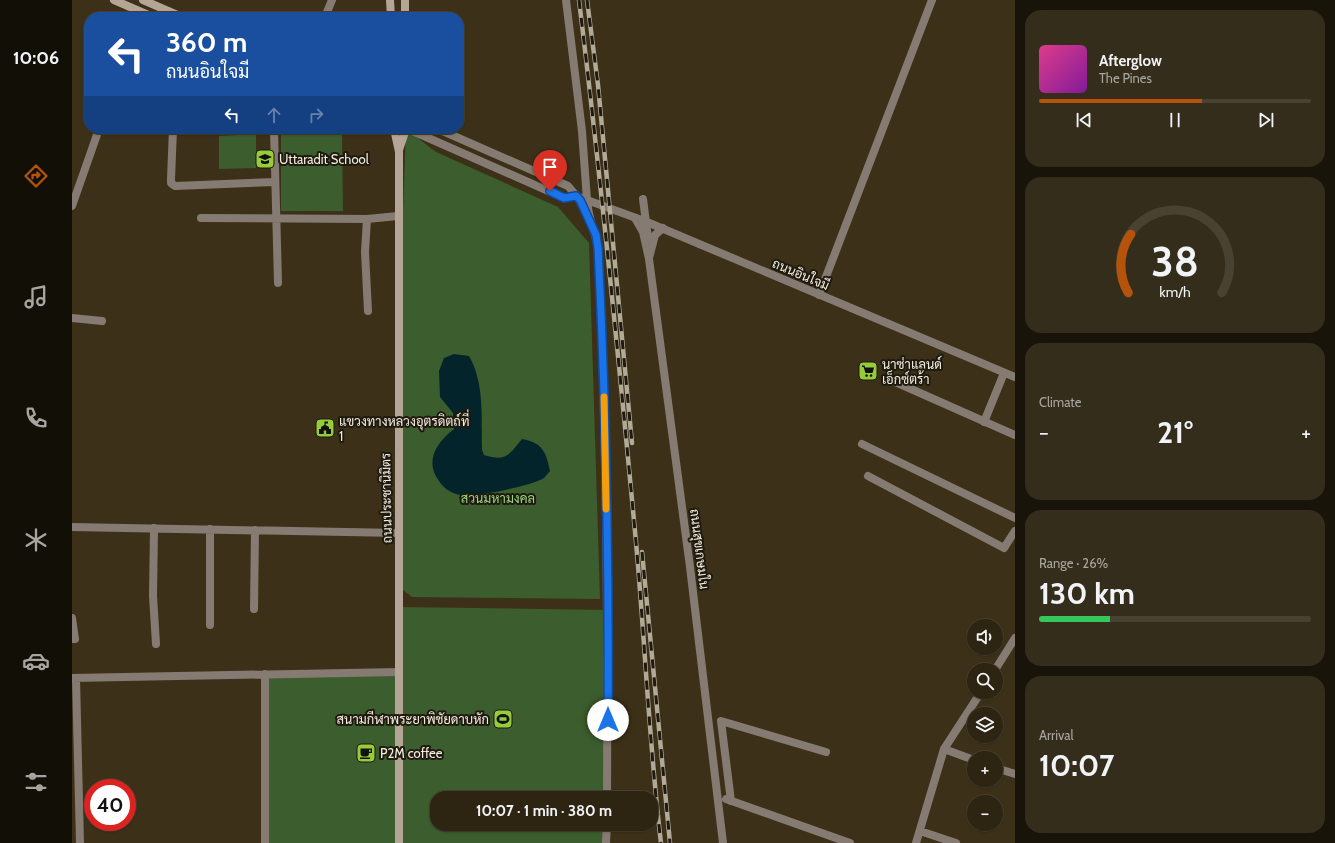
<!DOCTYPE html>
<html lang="en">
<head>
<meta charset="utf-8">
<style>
	:root { --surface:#2d2512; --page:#352d1b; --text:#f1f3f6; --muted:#a7a59f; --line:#484232; --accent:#b45309 }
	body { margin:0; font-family:Cabin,Sarabun,sans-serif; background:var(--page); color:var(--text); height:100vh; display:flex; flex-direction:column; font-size:15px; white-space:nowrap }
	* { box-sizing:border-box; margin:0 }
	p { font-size:13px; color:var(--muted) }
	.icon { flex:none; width:22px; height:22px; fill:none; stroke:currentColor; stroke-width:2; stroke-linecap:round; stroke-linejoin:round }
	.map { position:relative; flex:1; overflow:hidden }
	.drawer { display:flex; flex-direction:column; gap:10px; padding:10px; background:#19140a; width:320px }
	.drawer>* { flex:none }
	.hud { position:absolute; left:12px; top:12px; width:380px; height:122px; border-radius:16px; box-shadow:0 1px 3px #0004,0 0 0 1px var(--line); background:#1a4fa0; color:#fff; overflow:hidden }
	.buttons { position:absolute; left:895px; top:619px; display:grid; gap:8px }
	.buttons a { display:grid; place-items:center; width:36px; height:36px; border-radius:50%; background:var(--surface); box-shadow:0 1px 3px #0004,0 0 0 1px var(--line); font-size:20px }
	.speed { position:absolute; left:12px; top:779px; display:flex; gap:8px; font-size:20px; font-weight:700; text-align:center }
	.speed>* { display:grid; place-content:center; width:52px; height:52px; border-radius:50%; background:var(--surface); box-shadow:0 1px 3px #0004,0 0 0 1px var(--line); line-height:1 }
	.speed .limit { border:6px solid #d22; background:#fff; color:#111 }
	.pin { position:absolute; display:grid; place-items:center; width:34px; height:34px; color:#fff; margin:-41px -17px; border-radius:50% 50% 50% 0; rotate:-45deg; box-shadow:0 0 4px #0007 }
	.pin .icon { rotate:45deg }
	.me { position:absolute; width:44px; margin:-22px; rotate:0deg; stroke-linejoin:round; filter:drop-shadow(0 0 3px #0008) }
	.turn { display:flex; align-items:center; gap:14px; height:84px; padding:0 16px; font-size:18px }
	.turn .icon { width:52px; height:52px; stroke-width:2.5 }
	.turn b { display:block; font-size:28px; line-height:34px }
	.lanes { display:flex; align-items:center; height:38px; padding:0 16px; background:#0003; justify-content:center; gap:20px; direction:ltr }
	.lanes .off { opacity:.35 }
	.big { font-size:30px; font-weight:700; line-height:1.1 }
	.drawer .tile { flex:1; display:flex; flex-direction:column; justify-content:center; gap:6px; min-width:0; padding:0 14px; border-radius:16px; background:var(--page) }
	.drawer .dial { align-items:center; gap:0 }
	.dial svg { height:104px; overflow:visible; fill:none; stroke:var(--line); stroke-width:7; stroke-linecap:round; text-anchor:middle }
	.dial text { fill:var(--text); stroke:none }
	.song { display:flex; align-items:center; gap:12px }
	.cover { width:48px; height:48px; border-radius:6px; background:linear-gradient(135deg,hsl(330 70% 55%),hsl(290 70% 35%)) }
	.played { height:4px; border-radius:2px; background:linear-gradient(90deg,var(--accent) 60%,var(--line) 60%) }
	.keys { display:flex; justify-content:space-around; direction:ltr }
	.heat { display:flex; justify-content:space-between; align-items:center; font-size:22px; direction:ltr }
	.charge { height:6px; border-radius:3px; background:linear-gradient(90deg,#34c759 26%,var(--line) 0) }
	.trip { position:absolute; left:358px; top:791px; width:228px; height:40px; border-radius:16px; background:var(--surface); box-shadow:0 1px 3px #0004,0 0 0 1px var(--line); font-weight:700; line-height:40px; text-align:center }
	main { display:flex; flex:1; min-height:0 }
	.menu { display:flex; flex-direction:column; width:72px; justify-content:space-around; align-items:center; background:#120f07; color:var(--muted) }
	.menu .icon { width:28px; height:28px }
	.menu .selected { color:var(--accent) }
	.menu b { font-size:18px; color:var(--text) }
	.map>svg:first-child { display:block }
</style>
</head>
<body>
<main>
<nav class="menu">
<b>10:06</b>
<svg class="icon selected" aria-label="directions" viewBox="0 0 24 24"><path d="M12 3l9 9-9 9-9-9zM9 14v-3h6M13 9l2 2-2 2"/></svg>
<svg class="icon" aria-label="music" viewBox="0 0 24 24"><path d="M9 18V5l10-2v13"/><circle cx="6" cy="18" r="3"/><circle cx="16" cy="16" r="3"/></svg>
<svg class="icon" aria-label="phone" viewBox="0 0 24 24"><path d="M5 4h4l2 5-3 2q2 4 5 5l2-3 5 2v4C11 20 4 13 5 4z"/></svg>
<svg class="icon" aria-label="climate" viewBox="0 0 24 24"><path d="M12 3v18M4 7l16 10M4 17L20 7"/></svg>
<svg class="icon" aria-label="car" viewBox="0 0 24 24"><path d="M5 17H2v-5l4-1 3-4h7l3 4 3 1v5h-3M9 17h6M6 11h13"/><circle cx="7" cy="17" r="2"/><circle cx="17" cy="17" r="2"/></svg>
<svg class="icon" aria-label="filters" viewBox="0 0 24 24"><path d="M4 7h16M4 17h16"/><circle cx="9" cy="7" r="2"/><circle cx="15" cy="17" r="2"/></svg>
</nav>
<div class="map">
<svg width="943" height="843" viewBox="0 0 943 843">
	<rect width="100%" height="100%" fill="#3c3118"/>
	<path fill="#3c5d2d" d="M 209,129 L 252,129 L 270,135 L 271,211 L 209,211 Z
		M 334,129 L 364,152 L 486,207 L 517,243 L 528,599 L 340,597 L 327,587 L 326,346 Z
		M 184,134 L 184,168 L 147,169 L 147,136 Z
		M 327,607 L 536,610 L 535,798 L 365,798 L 365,824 L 535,824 L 534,843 L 193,843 L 193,674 L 327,672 Z"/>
	<path fill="#03242a" d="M 382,354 L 397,356 C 413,384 409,419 410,450 L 412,455 C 434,462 437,455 450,439 C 471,443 474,452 478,471 C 476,473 474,476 472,478 C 456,487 401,498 384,494 C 377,492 371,487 367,481 C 352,461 365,442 382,429 L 381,413 L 368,397 L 367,371 L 372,358 Z"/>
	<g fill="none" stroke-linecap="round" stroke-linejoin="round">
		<path stroke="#867b72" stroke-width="8" d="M 494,0 L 510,131 L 515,200
			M 253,17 L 260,0
			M 101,129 L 99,179 L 99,183 L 103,186 L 203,182
			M 202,129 L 206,283
			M 571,199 L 576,238
			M 0,206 L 27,129
			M 129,218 L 295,219 L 326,216
			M 563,218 L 571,232 L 577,259 L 618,567 L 651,843
			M 295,219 L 293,252 L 296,311
			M 577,258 L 583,235 L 591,228
			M 747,295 L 860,0
			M 0,318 L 30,321
			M 821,381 L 943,435
			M 912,422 L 932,373
			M 790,444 L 943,518
			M 796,476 L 932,548 L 943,531
			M 0,527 L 327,533
			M 82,528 L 81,596 L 84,644
			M 182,609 L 183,530
			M 0,618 L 3,639 L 0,639
			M 138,625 L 138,529
			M 923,670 L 943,638
			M 0,678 L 327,672
			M 4,678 L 8,843
			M 872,749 L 902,760
			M 924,768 L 943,774
			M 654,799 L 778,843
			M 659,801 L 649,721 L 754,752
			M 848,831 L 884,843
			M 193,843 L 193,674
			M 844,843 L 872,749 L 909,692"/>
		<path stroke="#867b72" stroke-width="8" d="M 336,129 L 492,198 L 504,196 L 575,222 L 943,377
			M 366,129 L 496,186 L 507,199
			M 515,200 C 516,218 523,231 526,248 C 535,432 536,615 535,798
			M 534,843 L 535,824"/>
		<path stroke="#b5a596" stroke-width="8" d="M 42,0 L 81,17
			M 71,0 L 110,17
			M 318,0 L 319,17
			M 333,0 L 333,17
			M 322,129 L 327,152 L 327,843
			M 327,150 L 334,129"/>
		<defs>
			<path id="rail" d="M 507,0 C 529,180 547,361 564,542 C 573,642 577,743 589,843
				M 515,0 L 526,85 L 560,443
				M 570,552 L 598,843"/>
		</defs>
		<use href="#rail" stroke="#b2a997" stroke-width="4.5"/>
		<use href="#rail" stroke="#1e1a0f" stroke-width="3" stroke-dasharray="9" stroke-linecap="butt"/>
	</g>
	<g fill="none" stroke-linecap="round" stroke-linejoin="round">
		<defs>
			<path id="route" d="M 478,191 L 492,198 L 504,196 L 508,200 L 524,235 L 526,248 C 534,405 537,562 536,720"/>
		</defs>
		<use href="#route" stroke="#114b97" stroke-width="10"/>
		<use href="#route" stroke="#1a73e8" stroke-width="7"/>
		<path stroke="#f59e0b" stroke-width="7" d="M 532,397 L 534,509"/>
	</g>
	<defs>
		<symbol id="school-square" viewBox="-11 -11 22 22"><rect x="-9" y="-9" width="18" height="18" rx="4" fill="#96cc3a" stroke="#1e1a0f"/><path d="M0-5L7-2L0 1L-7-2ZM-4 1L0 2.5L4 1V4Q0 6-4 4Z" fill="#111"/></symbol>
		<symbol id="supermarket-square" viewBox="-11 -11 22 22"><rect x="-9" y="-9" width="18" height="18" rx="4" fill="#96cc3a" stroke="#1e1a0f"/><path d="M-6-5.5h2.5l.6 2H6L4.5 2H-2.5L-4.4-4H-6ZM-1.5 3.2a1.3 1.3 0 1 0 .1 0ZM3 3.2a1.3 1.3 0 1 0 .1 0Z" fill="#111"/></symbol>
		<symbol id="civic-square" viewBox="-11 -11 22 22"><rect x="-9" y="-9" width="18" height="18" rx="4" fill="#96cc3a" stroke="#1e1a0f"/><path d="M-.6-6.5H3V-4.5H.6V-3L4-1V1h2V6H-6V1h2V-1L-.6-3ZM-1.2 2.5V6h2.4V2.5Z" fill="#111"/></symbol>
		<symbol id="stadium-square" viewBox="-11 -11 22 22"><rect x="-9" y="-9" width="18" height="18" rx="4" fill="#96cc3a" stroke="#1e1a0f"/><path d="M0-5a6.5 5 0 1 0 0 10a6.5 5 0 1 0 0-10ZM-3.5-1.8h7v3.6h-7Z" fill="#111"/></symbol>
		<symbol id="cafe-square" viewBox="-11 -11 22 22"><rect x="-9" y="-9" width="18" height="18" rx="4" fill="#96cc3a" stroke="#1e1a0f"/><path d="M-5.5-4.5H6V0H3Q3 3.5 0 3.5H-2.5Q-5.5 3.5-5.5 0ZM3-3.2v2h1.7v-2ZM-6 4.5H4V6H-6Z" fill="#111"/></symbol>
	</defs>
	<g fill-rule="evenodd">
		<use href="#school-square" x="182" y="148" width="22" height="22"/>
		<use href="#supermarket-square" x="785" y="360" width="22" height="22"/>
		<use href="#civic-square" x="242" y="417" width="22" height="22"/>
		<use href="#stadium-square" x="420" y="708" width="22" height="22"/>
		<use href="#cafe-square" x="283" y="742" width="22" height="22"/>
	</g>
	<g text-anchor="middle" stroke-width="4" stroke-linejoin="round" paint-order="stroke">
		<g font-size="13" fill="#f4edde" stroke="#1e1a0f" text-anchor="start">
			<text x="207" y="164">Uttaradit School</text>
			<text x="810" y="369">นาซ่าแลนด์<tspan x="810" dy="15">เอ็กซ์ตร้า</tspan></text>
			<text x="267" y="426">แขวงทางหลวงอุตรดิตถ์ที่<tspan x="267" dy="15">1</tspan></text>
			<text x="417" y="724" text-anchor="end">สนามกีฬาพระยาพิชัยดาบหัก</text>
			<text x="308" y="758">P2M coffee</text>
		</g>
		<g font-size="13" fill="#f4edde" stroke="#1e1a0f">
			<text transform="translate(729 274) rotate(23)" y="5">ถนนอินใจมี</text>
			<text transform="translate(314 498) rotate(-91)" y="5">ถนนประชานิมิตร</text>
			<text transform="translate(628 549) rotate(83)" y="5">ถนนสุขเกษมใน</text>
		</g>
		<g font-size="13" fill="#99d481" stroke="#1e1a0f">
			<text x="426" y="503">สวนมหามงคล</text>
		</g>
	</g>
</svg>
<div class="buttons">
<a><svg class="icon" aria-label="sound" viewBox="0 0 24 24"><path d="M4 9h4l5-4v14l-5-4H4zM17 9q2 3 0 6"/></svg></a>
<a><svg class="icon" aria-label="search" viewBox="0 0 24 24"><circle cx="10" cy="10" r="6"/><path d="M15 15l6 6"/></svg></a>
<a><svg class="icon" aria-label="layers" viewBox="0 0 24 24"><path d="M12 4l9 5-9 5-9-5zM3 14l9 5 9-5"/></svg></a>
<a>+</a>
<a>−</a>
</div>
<div class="speed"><div class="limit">40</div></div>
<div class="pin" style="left:478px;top:191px;background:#d93025"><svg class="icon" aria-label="arrive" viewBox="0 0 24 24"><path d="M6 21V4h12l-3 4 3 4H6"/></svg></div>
<svg class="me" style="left:536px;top:720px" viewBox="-20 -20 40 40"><circle r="19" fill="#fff"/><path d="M0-13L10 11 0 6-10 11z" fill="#1a73e8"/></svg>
<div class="trip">10:07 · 1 min · 380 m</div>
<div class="hud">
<div class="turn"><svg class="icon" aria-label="left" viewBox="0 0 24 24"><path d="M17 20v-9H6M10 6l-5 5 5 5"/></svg><div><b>360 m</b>ถนนอินใจมี</div></div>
<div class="lanes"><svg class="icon" aria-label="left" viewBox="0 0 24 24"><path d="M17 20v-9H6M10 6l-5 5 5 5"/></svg><svg class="icon off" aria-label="ahead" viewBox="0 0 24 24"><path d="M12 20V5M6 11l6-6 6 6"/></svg><svg class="icon off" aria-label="right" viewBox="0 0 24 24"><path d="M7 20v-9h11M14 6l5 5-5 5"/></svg></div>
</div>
</div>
<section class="drawer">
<div class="tile">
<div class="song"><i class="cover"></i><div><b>Afterglow</b><p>The Pines</p></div></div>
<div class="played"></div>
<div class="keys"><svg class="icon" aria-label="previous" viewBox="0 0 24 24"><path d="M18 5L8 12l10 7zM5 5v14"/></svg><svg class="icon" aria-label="pause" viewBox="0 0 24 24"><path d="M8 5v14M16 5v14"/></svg><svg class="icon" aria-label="next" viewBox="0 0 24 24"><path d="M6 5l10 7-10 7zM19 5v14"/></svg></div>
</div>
<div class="tile dial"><svg viewBox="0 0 100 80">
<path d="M14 69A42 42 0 1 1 86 69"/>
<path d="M14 69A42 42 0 0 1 16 24" stroke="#b45309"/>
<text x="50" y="56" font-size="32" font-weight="700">38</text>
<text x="50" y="72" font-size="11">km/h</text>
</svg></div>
<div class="tile"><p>Climate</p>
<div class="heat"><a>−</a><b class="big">21°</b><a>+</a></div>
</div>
<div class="tile"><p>Range · 26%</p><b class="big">130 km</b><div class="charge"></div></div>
<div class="tile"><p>Arrival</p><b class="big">10:07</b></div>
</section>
</main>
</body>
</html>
